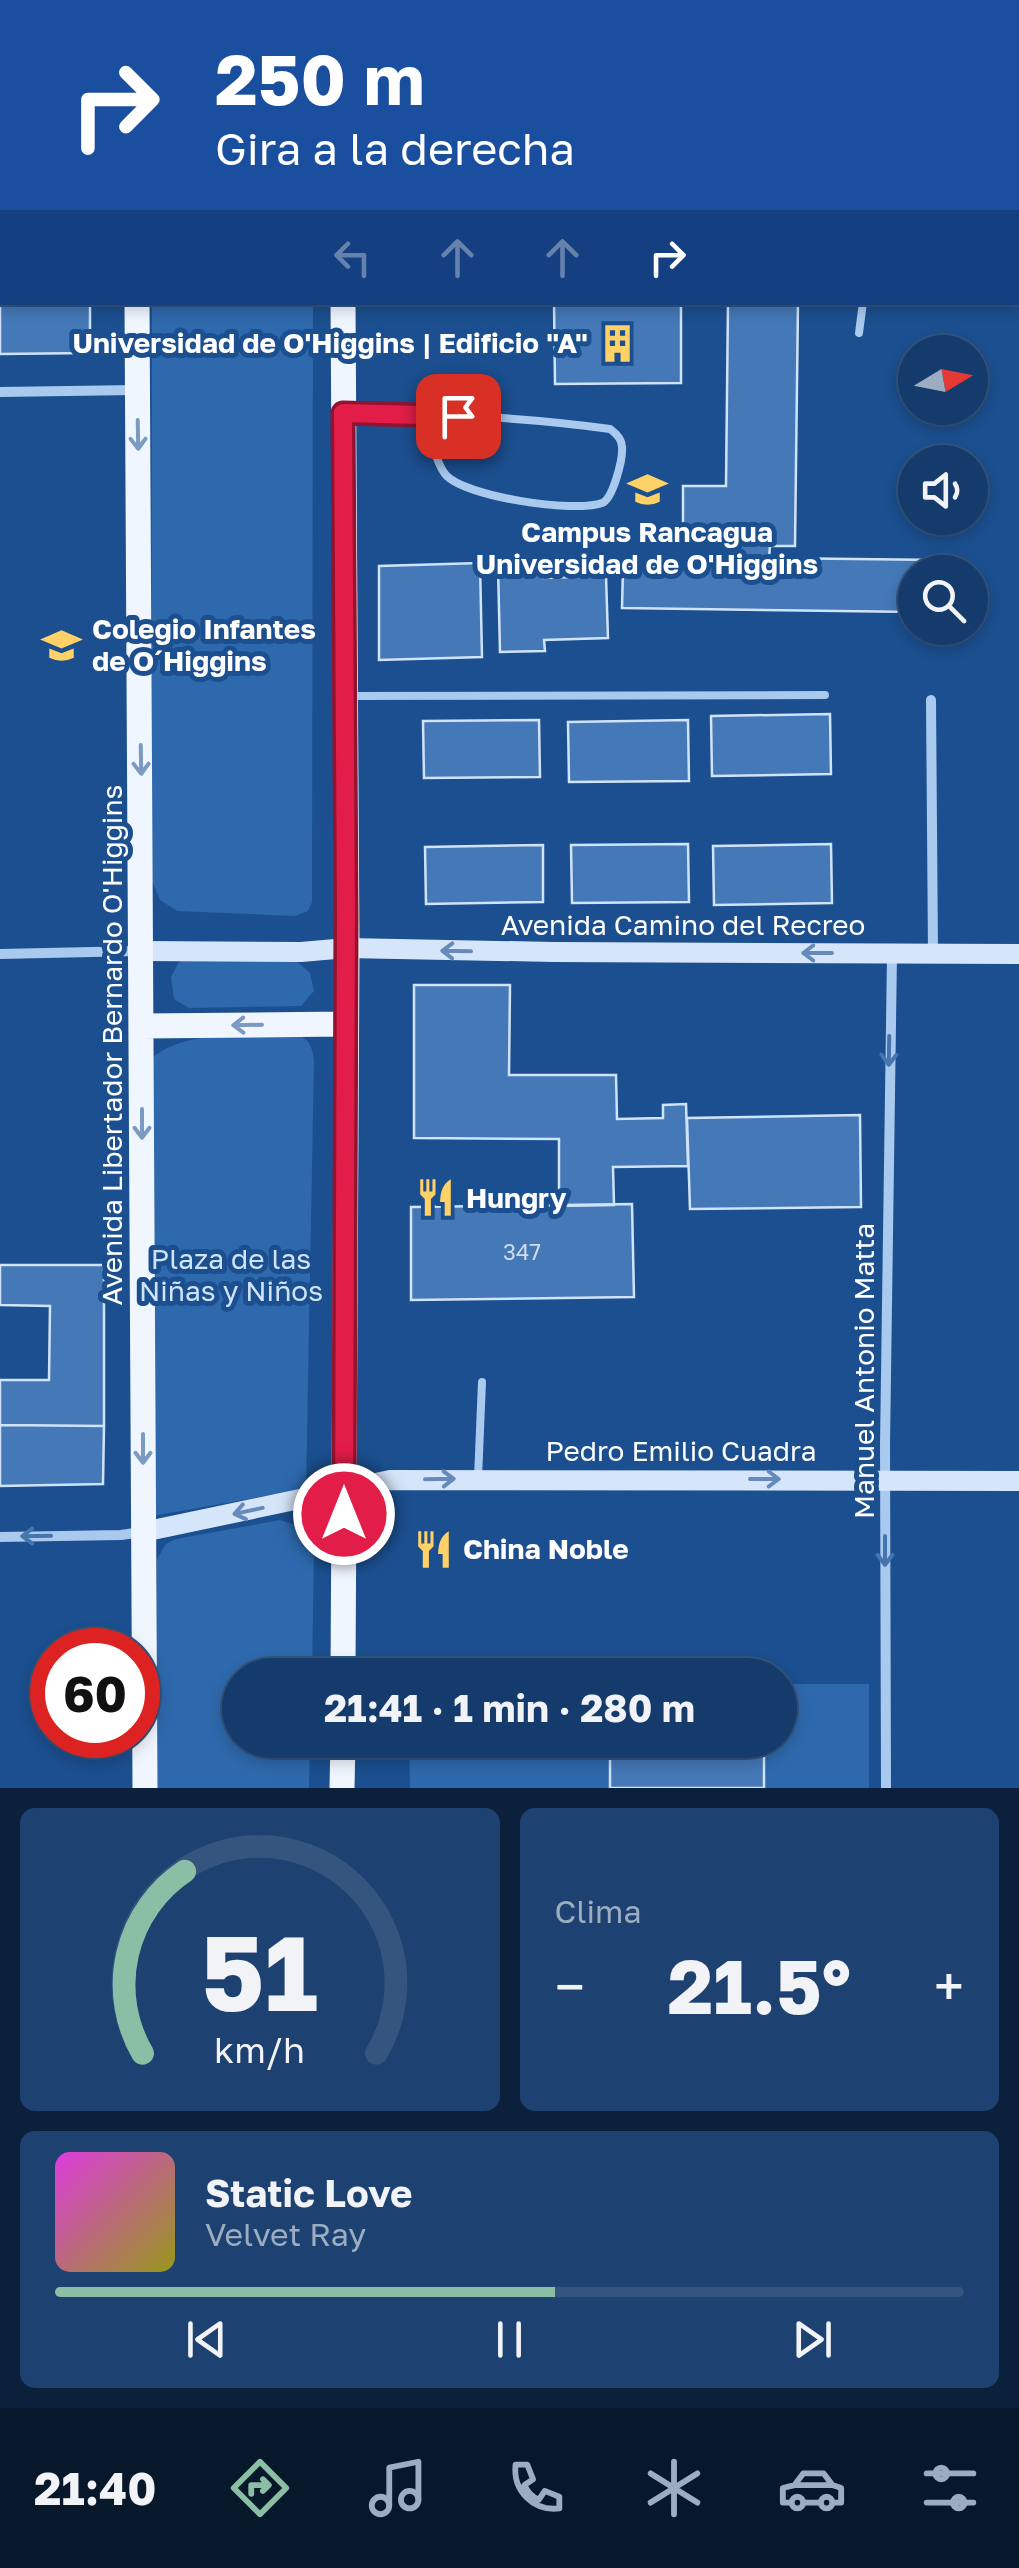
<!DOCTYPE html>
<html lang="es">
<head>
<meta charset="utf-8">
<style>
	:root { --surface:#143b6b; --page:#1d4271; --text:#f1f3f6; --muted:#9dadc1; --line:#33557e; --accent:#8abfa5 }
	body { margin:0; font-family:"Golos Text",sans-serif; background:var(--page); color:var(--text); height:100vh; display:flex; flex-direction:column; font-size:38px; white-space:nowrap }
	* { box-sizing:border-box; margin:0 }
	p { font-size:32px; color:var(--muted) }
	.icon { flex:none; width:55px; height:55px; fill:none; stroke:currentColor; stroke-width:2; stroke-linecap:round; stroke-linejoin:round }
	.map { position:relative; height:1788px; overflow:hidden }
	.side { display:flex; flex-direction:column; gap:20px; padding:20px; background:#0b203b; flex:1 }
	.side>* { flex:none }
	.top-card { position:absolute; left:0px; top:0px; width:1020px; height:305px; box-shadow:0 5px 15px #0003,0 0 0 2px var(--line); background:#1a4fa0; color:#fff; overflow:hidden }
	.needle { width:65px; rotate:80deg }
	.fabs { position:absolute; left:898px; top:335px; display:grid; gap:20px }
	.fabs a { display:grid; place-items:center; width:90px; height:90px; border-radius:50%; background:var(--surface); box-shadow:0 5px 15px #0003,0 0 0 2px var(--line); font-size:50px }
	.speed { position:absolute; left:30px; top:1628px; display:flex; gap:20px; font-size:50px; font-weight:700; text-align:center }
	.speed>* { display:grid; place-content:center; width:130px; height:130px; border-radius:50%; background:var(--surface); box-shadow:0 5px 15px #0003,0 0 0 2px var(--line); line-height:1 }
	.speed .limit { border:15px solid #d22; background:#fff; color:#111 }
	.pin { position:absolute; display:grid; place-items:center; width:85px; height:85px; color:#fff; margin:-42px; border-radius:20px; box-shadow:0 5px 15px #0006 }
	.me { position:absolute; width:110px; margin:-55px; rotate:0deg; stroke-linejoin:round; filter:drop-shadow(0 0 8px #0008) }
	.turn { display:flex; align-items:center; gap:35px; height:210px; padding:0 50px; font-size:45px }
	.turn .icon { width:130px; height:130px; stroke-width:2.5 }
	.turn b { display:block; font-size:70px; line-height:85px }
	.lanes { display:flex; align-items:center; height:95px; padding:0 50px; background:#0003; justify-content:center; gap:50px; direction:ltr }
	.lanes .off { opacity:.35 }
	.big { font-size:75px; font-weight:700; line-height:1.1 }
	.side .tile { flex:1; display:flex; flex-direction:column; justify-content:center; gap:15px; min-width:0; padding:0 35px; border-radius:15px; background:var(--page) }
	.side .dial { align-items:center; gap:0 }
	.dial svg { height:260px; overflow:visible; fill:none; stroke:var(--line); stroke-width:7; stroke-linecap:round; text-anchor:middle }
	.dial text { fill:var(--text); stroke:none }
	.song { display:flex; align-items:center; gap:30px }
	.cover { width:120px; height:120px; border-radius:15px; background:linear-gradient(135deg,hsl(300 70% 55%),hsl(60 70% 35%)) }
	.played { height:10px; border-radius:5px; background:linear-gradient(90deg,var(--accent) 55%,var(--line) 55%) }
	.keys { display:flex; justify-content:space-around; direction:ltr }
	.heat { display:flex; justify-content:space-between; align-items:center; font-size:55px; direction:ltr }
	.side .tiles { flex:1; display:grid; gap:20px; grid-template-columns:1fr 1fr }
	.tile:last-child { grid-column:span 2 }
	.trip { position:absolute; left:222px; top:1658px; width:575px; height:100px; border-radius:50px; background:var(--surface); box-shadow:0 5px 15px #0003,0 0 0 2px var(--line); font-weight:700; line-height:100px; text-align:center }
	.tabs { display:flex; height:160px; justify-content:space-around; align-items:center; background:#08182b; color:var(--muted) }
	.tabs .icon { width:70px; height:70px }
	.tabs .selected { color:var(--accent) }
	.tabs b { font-size:45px; color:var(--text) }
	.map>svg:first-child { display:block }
</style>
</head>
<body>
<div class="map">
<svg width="1019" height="1788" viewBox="0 0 1019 1788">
	<rect width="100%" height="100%" fill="#1b4f8f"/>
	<path fill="#2e69ad" d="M 152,303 L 313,303 L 312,902 L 308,911 L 295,916 L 177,911 L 160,900 L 151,879 Z
		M 189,958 L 294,959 L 310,973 L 314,991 L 301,1006 L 189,1008 L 174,999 L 171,977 L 179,962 Z
		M 281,1032 C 302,1035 312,1037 314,1061 L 306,1489 L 152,1516 L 153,1057 C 186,1031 240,1036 281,1032 Z
		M 280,1520 L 304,1528 L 314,1547 L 312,1675 L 240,1675 L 240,1740 L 310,1740 L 309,1788 L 156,1788 L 157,1559 L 166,1544 L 176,1539 Z
		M 780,1684 L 869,1684 L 869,1788 L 410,1788 L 409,1740 L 780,1740 Z"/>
	<path fill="#4478b7" stroke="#cfe3fa" stroke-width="2.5" d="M 431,0 L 733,0 L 733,2 L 431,2 Z
		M 836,0 L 936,0 L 789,2 Z
		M 0,300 L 90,302 L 90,353 L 0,354 Z
		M 554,302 L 681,302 L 681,383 L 555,384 Z
		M 728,302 L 798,302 L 795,546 L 770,546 L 769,558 L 940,560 L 940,572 L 915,572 L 915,612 L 622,608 L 623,567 L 700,568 L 700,554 L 732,555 L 732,535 L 683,534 L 683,486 L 726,486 Z
		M 480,563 L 482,657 L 379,660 L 379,566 Z
		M 543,565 L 543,578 L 606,576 L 608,638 L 544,640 L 545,651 L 500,652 L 498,566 Z
		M 830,714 L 831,774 L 712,776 L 711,716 Z
		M 539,720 L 540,777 L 424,778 L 423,721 Z
		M 688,720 L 689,781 L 569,782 L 568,722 Z
		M 688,844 L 689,902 L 572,903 L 571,845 Z
		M 831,844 L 832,903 L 714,905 L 713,846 Z
		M 543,845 L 543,902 L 426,904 L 425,847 Z
		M 414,985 L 510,985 L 509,1075 L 616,1075 L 617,1119 L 663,1118 L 663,1105 L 686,1104 L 688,1166 L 613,1167 L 614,1205 L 559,1206 L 559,1139 L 414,1138 Z
		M 860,1115 L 861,1207 L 690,1209 L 687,1118 Z
		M 632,1204 L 634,1297 L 411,1300 L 411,1207 Z
		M 0,1265 L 104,1265 L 104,1426 L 0,1425 L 0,1380 L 49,1380 L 50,1306 L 0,1305 Z
		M 0,1425 L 104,1426 L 103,1484 L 0,1486 Z
		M 520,1740 L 610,1740 L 610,1756 L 520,1756 Z
		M 610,1740 L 764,1740 L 764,1788 L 610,1788 Z"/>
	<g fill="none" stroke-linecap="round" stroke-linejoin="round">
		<path stroke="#a9c9ee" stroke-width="8" d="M 976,2 L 976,0
			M 0,193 L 2,193
			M 859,333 L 863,302
			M 346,413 C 434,413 523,417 610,429 C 617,434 622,439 622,447 C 623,459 613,499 602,503 C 575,513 463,497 445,474 C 433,457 431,434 428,414
			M 349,696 L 825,695
			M 478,1478 L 482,1382"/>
		<path stroke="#a9c9ee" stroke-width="10" d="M 0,392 L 136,390
			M 931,700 L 933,953
			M 0,954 L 139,951
			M 0,1537 L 121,1535 L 142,1532
			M 886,1788 L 885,1445 L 892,954"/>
		<path stroke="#d6e6fa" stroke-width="20" d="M 142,951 L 301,952 L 347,948 L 554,952 L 1019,954
			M 143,1532 L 390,1480 L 1019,1481"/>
		<path stroke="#f0f6ff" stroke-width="25" d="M 136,0 L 136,2
			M 342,0 L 342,2
			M 137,302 L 145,1788
			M 343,302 L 347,948 L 343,1675
			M 142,1026 L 345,1024
			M 342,1788 L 343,1740"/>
	</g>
	<defs><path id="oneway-shaft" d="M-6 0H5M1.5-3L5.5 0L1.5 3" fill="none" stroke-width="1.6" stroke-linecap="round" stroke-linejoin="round" transform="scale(2.5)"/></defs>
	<g stroke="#7b9ac1">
		<use href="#oneway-shaft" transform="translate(138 435) rotate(89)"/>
		<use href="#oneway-shaft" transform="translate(141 760) rotate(89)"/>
		<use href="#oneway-shaft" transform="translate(247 1025) rotate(179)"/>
		<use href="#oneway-shaft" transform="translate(142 1124) rotate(90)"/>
		<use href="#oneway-shaft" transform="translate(143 1449) rotate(90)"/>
	</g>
	<g stroke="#668bba">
		<use href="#oneway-shaft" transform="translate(456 951) rotate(-179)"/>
		<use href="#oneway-shaft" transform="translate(817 953) rotate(-180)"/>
		<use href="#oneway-shaft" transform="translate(440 1479) rotate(-1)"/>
		<use href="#oneway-shaft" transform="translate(765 1479)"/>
		<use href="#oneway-shaft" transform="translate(248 1511) rotate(168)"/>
	</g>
	<g stroke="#4674ac">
		<use href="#oneway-shaft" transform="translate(889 1051) rotate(91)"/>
		<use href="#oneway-shaft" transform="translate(36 1536) rotate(179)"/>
		<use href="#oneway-shaft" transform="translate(885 1551) rotate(90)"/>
	</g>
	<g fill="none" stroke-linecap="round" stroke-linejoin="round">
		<defs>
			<path id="route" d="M 344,1514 L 346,918 L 343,413 L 458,416"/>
		</defs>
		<use href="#route" stroke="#92132f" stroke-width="25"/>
		<use href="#route" stroke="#e11d48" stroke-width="18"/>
	</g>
	<defs>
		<symbol id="building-bare" viewBox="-9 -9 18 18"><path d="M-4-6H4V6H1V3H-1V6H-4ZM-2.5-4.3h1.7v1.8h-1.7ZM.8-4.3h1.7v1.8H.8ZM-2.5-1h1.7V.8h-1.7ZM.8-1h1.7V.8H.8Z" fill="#ffd166" stroke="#1b4f8f" stroke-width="2.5" paint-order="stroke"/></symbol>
		<symbol id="university-bare" viewBox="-9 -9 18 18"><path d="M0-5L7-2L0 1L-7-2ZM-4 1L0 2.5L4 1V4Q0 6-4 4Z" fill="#ffd166" stroke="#1b4f8f" stroke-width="2.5" paint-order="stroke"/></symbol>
		<symbol id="school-bare" viewBox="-9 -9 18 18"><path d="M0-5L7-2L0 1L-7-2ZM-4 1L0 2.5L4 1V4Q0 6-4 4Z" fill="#ffd166" stroke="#1b4f8f" stroke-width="2.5" paint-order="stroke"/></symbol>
		<symbol id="restaurant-bare" viewBox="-9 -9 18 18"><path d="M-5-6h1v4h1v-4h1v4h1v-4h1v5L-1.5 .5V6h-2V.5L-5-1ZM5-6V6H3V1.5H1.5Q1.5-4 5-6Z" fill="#ffd166" stroke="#1b4f8f" stroke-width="2.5" paint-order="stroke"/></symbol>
	</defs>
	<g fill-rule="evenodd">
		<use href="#building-bare" x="590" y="316" width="55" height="55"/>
		<use href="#university-bare" x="620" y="462" width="55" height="55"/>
		<use href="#school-bare" x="34" y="618" width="55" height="55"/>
		<use href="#restaurant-bare" x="408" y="1170" width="55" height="55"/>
		<use href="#restaurant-bare" x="406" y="1522" width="55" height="55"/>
	</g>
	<g text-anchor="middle" stroke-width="10" stroke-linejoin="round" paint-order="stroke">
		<g font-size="22" fill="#d0dded">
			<text x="522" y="1260">347</text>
		</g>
		<g font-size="28" font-weight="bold" fill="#fff" stroke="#1b4f8f" text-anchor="start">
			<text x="588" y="353" text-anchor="end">Universidad de O'Higgins | Edificio "A"</text>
			<text x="647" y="542" text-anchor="middle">Campus Rancagua<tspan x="647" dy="32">Universidad de O'Higgins</tspan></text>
			<text x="92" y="639">Colegio Infantes<tspan x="92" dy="32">de O´Higgins</tspan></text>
			<text x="466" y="1208">Hungry</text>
			<text x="463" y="1559">China Noble</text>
		</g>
		<g font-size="28" fill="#fff" stroke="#1b4f8f">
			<text x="683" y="935">Avenida Camino del Recreo</text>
			<text transform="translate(112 1045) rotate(-90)" y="10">Avenida Libertador Bernardo O'Higgins</text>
			<text transform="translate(864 1371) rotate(-90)" y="10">Manuel Antonio Matta</text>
			<text x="681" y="1461">Pedro Emilio Cuadra</text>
		</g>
		<g font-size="28" fill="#cfe3fa" stroke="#1b4f8f">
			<text x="231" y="1269">Plaza de las<tspan x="231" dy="32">Niñas y Niños</tspan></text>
		</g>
	</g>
</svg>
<div class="fabs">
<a><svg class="needle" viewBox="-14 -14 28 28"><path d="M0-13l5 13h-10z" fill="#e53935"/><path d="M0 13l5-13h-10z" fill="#9dadc1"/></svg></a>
<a><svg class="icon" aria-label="sound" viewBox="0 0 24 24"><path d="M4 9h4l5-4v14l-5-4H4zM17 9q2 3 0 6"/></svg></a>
<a><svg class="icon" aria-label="search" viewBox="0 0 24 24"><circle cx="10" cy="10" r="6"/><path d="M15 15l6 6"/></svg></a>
</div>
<div class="speed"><div class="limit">60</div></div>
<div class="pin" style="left:458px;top:416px;background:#d93025"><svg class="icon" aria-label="arrive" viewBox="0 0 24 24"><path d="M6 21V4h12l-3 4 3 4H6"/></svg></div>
<svg class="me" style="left:344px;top:1514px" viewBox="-20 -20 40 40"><circle r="17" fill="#e11d48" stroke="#fff" stroke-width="3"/><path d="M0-11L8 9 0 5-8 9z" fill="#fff"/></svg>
<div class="trip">21:41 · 1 min · 280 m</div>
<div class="top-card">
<div class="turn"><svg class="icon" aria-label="right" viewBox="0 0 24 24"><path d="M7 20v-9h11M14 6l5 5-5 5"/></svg><div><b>250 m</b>Gira a la derecha</div></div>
<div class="lanes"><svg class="icon off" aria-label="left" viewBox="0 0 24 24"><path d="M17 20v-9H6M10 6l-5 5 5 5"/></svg><svg class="icon off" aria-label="ahead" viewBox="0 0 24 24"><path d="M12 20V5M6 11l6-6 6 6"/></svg><svg class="icon off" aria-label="ahead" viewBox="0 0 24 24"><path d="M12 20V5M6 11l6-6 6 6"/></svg><svg class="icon" aria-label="right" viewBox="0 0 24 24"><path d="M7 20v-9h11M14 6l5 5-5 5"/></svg></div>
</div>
</div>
<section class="side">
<div class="tiles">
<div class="tile dial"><svg viewBox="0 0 100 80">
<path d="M14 69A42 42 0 1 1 86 69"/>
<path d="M14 69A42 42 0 0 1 27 13" stroke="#8abfa5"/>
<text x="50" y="56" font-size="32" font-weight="700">51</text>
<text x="50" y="72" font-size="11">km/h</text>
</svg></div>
<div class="tile"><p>Clima</p>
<div class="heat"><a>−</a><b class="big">21.5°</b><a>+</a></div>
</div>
<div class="tile">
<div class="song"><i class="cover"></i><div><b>Static Love</b><p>Velvet Ray</p></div></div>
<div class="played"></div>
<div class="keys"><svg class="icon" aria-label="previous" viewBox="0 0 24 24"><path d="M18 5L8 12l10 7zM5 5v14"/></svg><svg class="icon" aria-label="pause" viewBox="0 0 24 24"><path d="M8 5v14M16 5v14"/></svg><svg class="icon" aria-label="next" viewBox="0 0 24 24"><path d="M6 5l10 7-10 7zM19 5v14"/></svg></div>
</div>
</div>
</section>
<nav class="tabs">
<b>21:40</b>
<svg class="icon selected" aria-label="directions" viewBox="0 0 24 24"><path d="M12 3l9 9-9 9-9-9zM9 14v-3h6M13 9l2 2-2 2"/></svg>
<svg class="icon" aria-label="music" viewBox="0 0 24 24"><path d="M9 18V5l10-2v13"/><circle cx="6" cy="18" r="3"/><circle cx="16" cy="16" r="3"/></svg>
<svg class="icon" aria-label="phone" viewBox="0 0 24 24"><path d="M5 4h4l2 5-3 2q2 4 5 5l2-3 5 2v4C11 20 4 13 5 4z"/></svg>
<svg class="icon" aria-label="climate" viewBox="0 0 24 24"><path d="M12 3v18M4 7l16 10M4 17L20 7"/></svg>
<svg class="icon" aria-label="car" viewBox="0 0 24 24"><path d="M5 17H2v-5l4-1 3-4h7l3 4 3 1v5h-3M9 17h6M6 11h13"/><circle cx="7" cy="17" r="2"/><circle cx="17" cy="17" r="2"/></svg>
<svg class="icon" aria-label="filters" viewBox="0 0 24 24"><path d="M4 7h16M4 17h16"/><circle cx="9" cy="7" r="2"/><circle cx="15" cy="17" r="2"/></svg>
</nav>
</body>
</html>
